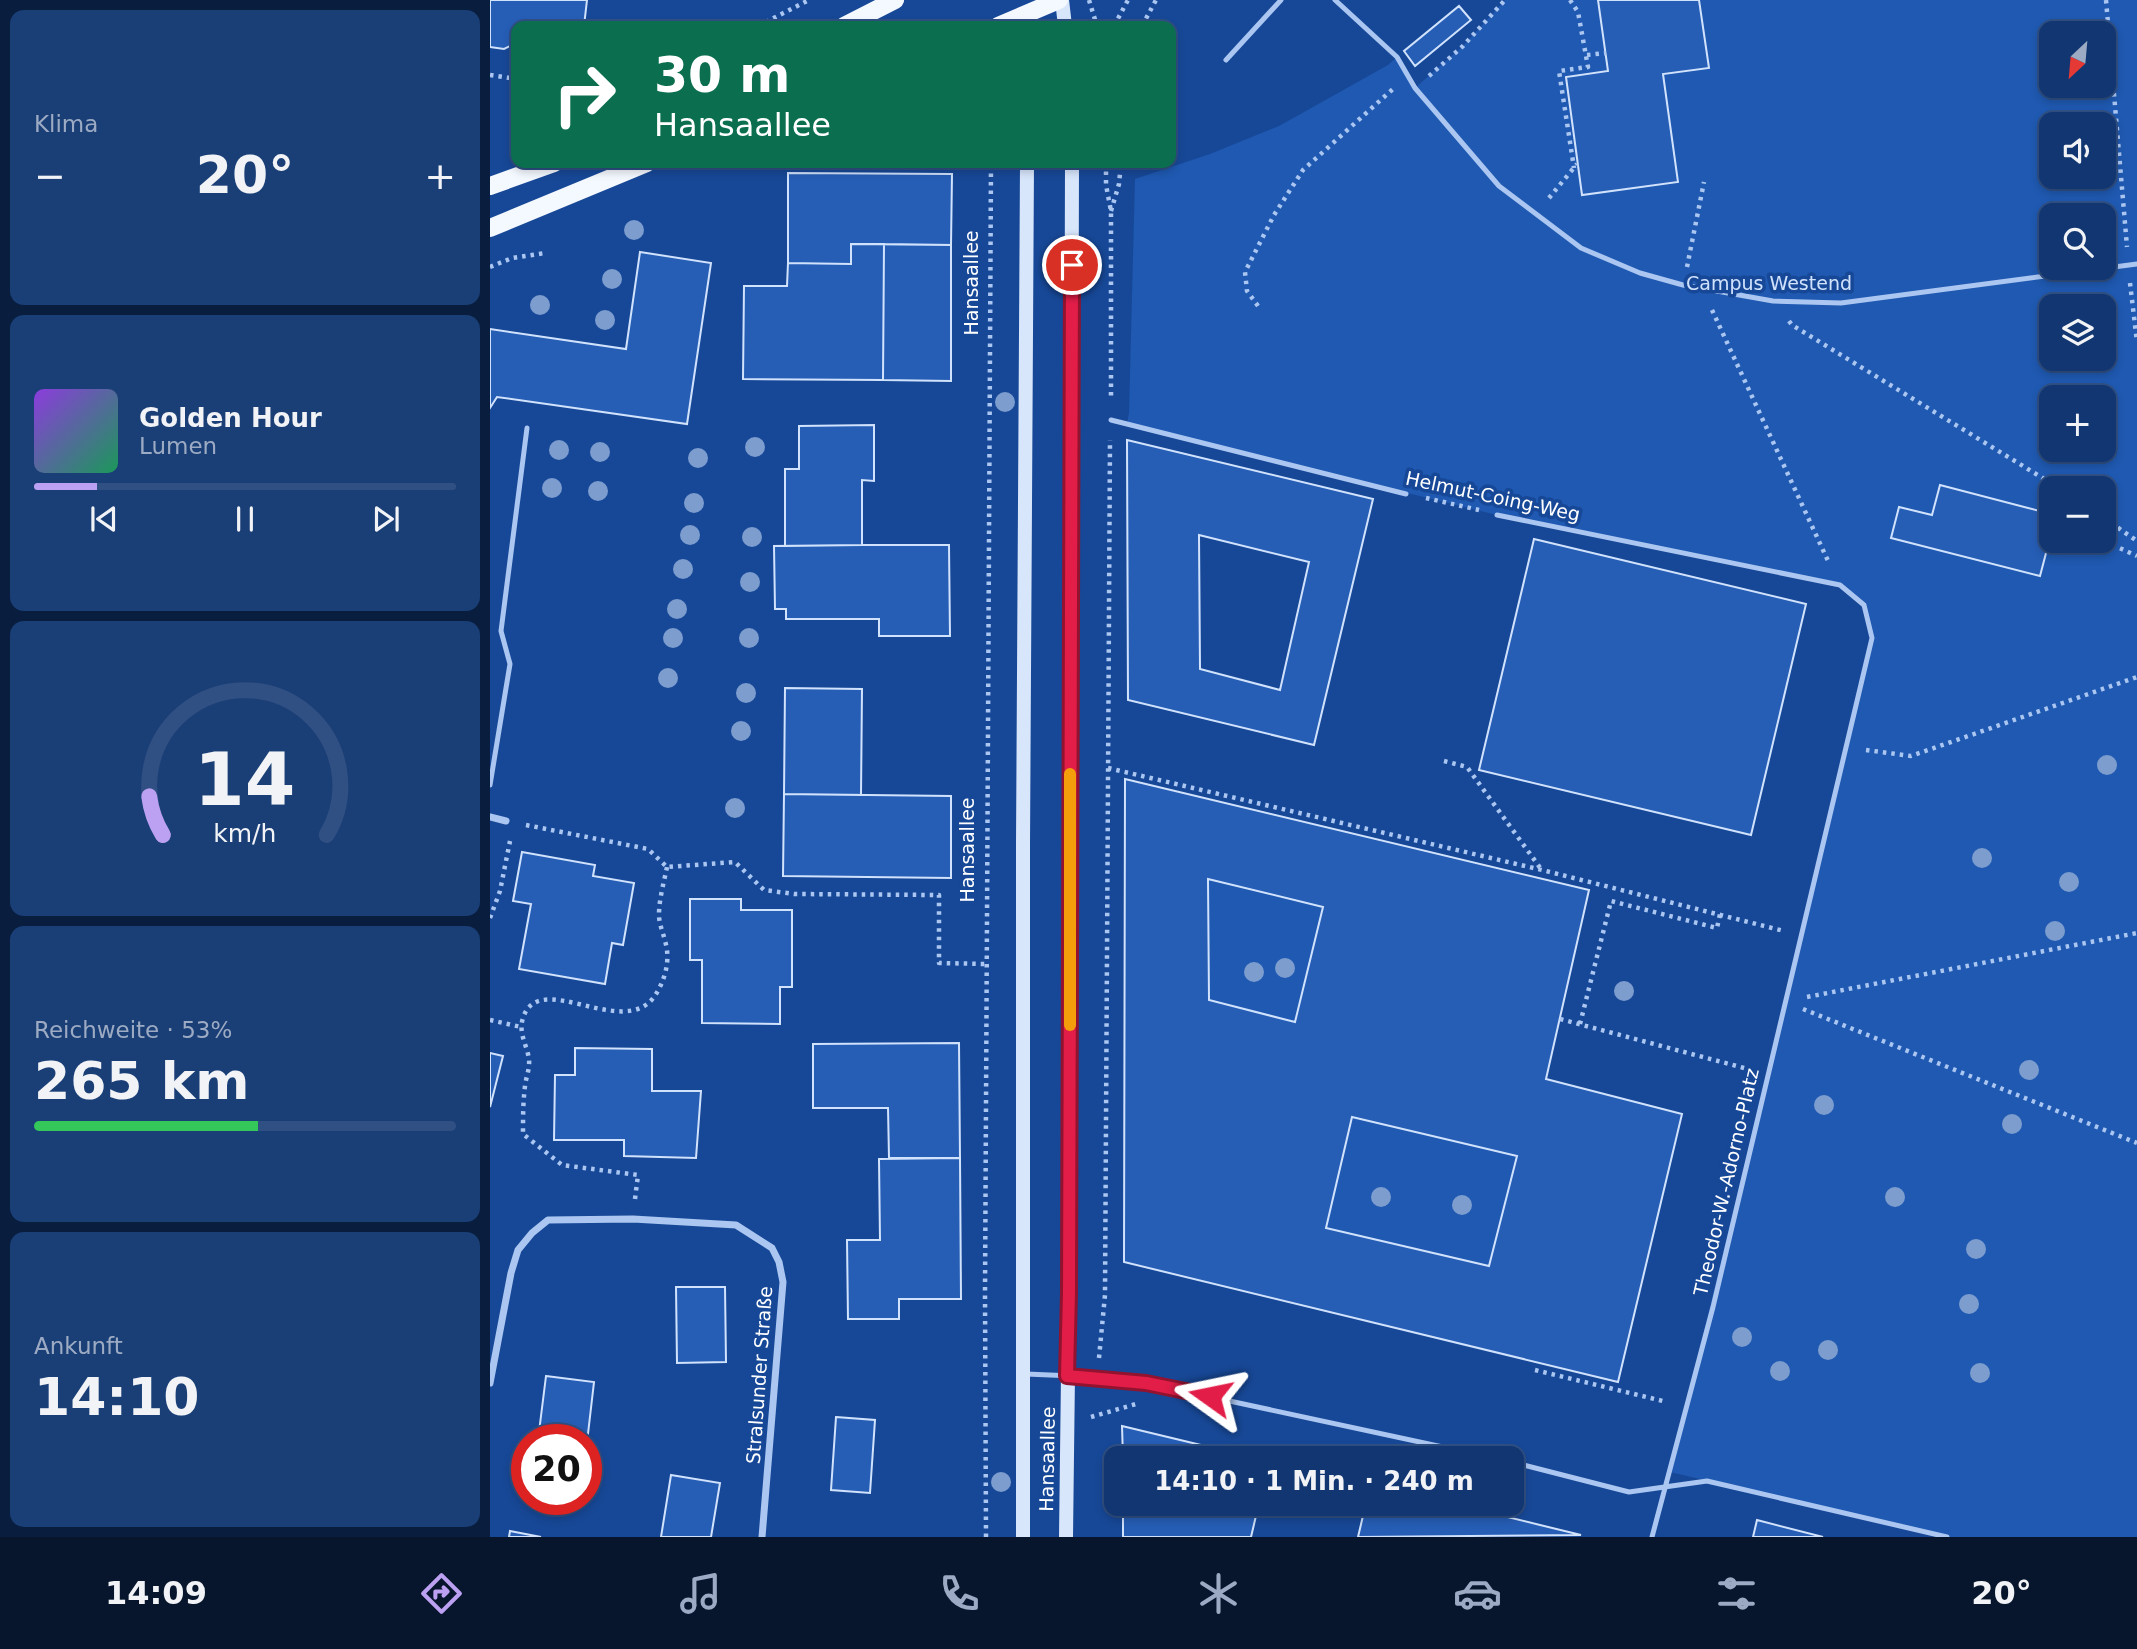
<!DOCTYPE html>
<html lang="de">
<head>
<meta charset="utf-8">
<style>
	:root { --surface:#113671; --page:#1a3e76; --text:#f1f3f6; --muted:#9cabc3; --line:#305084; --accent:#bca0f2 }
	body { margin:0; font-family:"DejaVu Sans",sans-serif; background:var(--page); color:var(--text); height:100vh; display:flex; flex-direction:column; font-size:26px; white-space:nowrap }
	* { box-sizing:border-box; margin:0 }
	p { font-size:23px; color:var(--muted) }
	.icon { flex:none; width:38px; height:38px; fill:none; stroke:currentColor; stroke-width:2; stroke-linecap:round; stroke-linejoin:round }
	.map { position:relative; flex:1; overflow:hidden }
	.side { display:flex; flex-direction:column; gap:10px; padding:10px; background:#091e3e; width:490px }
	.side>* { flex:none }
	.guide { position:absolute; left:21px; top:21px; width:665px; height:147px; border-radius:14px; box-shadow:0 4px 10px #0003,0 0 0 2px var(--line); background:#0b6e4f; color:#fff; overflow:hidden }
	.needle { width:46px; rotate:206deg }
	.tools { position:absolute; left:1549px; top:21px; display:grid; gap:14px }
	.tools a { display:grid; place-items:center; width:77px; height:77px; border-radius:14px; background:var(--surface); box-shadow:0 4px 10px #0003,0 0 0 2px var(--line); font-size:35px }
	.speed { position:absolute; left:21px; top:1424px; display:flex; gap:14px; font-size:35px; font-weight:700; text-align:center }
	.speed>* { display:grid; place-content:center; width:91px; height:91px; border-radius:50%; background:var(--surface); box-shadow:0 4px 10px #0003,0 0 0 2px var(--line); line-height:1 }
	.speed .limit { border:10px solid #d22; background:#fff; color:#111 }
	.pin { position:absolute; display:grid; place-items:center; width:60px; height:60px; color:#fff; margin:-30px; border:4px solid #fff; border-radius:50%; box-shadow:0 2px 7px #0007 }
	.me { position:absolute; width:77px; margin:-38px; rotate:282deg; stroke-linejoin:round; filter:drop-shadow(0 0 5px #0008) }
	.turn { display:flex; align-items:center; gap:24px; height:147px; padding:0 28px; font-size:32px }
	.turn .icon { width:91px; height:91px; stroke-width:2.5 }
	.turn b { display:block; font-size:49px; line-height:60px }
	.big { font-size:52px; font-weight:700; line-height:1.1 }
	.side .tile { flex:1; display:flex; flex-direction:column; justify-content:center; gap:10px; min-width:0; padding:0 24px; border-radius:14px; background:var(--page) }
	.side .dial { align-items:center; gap:0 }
	.dial svg { height:182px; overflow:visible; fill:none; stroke:var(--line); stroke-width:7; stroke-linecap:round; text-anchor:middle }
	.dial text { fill:var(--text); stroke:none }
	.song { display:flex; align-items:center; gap:21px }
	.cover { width:84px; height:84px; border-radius:10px; background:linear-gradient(135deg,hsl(270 70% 55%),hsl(150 70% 35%)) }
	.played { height:7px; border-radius:4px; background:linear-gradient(90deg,var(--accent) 15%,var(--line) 15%) }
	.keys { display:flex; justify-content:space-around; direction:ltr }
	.heat { display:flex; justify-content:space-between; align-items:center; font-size:38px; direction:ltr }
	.charge { height:10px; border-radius:5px; background:linear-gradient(90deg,#34c759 53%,var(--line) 0) }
	.trip { position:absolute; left:614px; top:1446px; width:420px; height:70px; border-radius:14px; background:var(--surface); box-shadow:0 4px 10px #0003,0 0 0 2px var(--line); font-weight:700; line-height:70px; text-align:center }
	.tab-bar { display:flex; height:112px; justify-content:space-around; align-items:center; background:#07162d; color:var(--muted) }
	.tab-bar .icon { width:49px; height:49px }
	.tab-bar .on { color:var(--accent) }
	.tab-bar b { font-size:32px; color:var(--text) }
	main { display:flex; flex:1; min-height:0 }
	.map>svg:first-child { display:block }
</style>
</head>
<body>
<main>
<section class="side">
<div class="tile"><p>Klima</p>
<div class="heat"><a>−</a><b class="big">20°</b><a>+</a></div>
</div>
<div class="tile">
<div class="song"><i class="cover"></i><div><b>Golden Hour</b><p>Lumen</p></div></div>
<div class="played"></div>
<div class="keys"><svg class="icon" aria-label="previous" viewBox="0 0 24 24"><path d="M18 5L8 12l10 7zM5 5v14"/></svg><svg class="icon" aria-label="pause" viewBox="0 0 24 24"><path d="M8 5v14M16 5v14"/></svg><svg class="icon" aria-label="next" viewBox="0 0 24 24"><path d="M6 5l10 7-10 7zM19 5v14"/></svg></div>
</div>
<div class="tile dial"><svg viewBox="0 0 100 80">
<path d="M14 69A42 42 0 1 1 86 69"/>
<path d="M14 69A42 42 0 0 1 8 52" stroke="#bca0f2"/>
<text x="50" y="56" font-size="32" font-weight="700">14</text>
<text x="50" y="72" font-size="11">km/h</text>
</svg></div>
<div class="tile"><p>Reichweite · 53%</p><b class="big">265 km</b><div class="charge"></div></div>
<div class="tile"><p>Ankunft</p><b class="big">14:10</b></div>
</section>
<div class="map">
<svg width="1647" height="1537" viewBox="0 0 1647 1537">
	<rect width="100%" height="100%" fill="#174897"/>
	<path fill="#1f59b1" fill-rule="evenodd" d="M 1015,0 L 1647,0 L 1647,1537 L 1457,1537 L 1180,1472 L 1382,638 L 1374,605 L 1350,585 L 1007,515 L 637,424 L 639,413 L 645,179 L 720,154 L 789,126 L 898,65 L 907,57 L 926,87 L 973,46 ZM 1561,33 L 1614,33 L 1614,86 L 1561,86 ZM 1561,124 L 1614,124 L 1614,177 L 1561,177 ZM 1561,215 L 1614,215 L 1614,268 L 1561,268 ZM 1561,306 L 1614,306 L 1614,359 L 1561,359 ZM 1561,397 L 1614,397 L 1614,450 L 1561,450 ZM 1561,488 L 1614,488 L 1614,541 L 1561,541 Z
		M 718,879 L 833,907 L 805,1022 L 719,1000 Z
		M 862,1117 L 1027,1156 L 999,1266 L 836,1228 Z"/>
	<path fill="#265eb6" stroke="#d1e2fc" stroke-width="2" fill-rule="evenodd" d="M 0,0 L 97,0 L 94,26 L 26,26 L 26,43 L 14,49 L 0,47 Z
		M 1108,0 L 1209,0 L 1219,68 L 1173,74 L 1188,182 L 1092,195 L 1076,77 L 1118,71 Z
		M 969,6 L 981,20 L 925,66 L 914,51 Z
		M 298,173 L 462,174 L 461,245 L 361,244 L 361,264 L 298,263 Z
		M 361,244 L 394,244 L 393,380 L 253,379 L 254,286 L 297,286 L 298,263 L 361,264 Z
		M 394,244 L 461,245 L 461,381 L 393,380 Z
		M 150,252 L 221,263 L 197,424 L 7,397 L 0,408 L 0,329 L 136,349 Z
		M 384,425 L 384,481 L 372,480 L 372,545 L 295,546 L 295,469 L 309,469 L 309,426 Z
		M 637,440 L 883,499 L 824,745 L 638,700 ZM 709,535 L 819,562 L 790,690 L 710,669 Z
		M 1450,485 L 1561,514 L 1561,534 L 1550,576 L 1401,538 L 1409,507 L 1442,515 Z
		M 1044,539 L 1316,604 L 1261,835 L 989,770 Z
		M 372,545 L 459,545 L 460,636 L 389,636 L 389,619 L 296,619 L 296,609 L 285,609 L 284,546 Z
		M 295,688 L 372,689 L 371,795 L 294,794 Z
		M 635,779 L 1099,890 L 1056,1079 L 1192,1114 L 1128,1382 L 634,1262 ZM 718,879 L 833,907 L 805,1022 L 719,1000 ZM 862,1117 L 1027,1156 L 999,1266 L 836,1228 Z
		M 294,794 L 461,796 L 461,878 L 293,876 Z
		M 32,852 L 105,865 L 103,876 L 144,883 L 133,945 L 122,943 L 115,984 L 29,969 L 41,904 L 23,901 Z
		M 200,899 L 251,899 L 251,910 L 302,910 L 302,987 L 290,987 L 290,1024 L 212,1023 L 212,960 L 200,960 Z
		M 469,1043 L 470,1158 L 399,1158 L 398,1108 L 323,1108 L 323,1044 Z
		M 85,1048 L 162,1049 L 162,1091 L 211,1091 L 206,1158 L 134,1156 L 134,1140 L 64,1140 L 65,1075 L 85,1075 Z
		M 0,1053 L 13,1056 L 0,1107 Z
		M 470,1158 L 471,1299 L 409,1299 L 409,1319 L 358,1319 L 357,1240 L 390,1240 L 389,1159 Z
		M 186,1287 L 235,1287 L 236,1362 L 187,1363 Z
		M 56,1376 L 104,1382 L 96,1451 L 96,1440 L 48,1440 Z
		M 346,1417 L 385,1420 L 380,1493 L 341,1490 Z
		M 632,1426 L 765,1458 L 633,1458 Z
		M 181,1475 L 230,1483 L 221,1537 L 171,1537 Z
		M 633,1503 L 769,1503 L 761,1537 L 633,1537 Z
		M 876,1503 L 960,1503 L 1091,1535 L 868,1537 Z
		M 1267,1520 L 1333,1537 L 1263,1537 Z
		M 20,1531 L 51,1537 L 19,1537 Z"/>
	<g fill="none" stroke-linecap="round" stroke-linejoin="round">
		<path stroke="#aac6f1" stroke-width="4.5" stroke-dasharray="3.5 5" stroke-linecap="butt" d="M 599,0 L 607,26
			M 1080,0 L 1088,12 L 1098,67 L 1069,71 L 1084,168
			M 1616,0 L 1637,247
			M 268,26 L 319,0
			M 624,26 L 638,0
			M 652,26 L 666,0
			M 1097,55 L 1116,53
			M 0,75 L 26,79
			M 939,76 L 973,46 L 1015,0
			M 616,163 L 616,185 L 621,211 L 621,399
			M 1059,198 L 1087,164
			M 621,211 L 629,184 L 631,163
			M 0,267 L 22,258 L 55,253
			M 1197,267 L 1214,182
			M 1640,283 L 1647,342
			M 768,306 L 757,291 L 755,272 L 784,215 L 813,170 L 904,88
			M 1222,310 L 1339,563
			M 1299,321 L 1302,325 L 1569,488
			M 936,498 L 989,510
			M 1614,518 L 1647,541
			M 1597,541 L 1623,545 L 1647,556
			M 1376,750 L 1421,756 L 1647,677
			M 954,761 L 977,767 L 1051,869
			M 618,768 L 1052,870 L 1294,931
			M 36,825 L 158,849 L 177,867 L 245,862 L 274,890 L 304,894 L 449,895 L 449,963 L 496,964
			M 0,918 L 10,891 L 20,841
			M 1317,997 L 1647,933
			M 1313,1009 L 1647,1143
			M 1070,1019 L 1258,1069
			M 0,1020 L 31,1027
			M 1090,1024 L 1121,901 L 1227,928 L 1230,914
			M 145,1199 L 148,1175 L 72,1165 L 33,1134 C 33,1118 33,1102 35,1086 C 36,1077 40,1069 39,1059 C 37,1045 28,1033 33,1018 C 49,968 132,1040 164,997 C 175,981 181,960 175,941 C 173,932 169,924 169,915 C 169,899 174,882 177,867
			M 609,1358 L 615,1295 L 620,440
			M 1045,1370 L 1177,1402
			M 601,1417 L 646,1404
			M 496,1537 L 495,1294 L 501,163"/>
		<path stroke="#aac6f1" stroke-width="5" d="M 845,0 L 907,57 L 925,88 L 1009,186 L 1091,248 L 1150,273 L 1193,285 L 1283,301 L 1351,303 L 1647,264
			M 736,60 L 791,0
			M 621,420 L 916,494
			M 1007,515 L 1350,585 L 1374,605 L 1382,638 L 1223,1307 L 1162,1537
			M 0,785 L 20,664 L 11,631 L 37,428
			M 536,1374 L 607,1377 L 656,1383 L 1004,1458
			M 1022,1462 L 1139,1492 L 1217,1481 L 1457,1537"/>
		<path stroke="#aac6f1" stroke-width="7" d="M 0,817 L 16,821
			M 0,1383 L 21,1273 L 28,1250 L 42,1233 L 58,1220 L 143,1219 L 246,1225 L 282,1248 L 289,1262 L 293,1282 L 272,1537"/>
		<path stroke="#d8e6fc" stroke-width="14" d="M 572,0 L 575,26
			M 533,1537 L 533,844 L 537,163
			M 576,1537 L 579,1293 L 582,163"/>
		<path stroke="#f4f8ff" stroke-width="18" d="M 354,26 L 405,0
			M 508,26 L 569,0
			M 0,186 L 64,163
			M 0,228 L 157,163"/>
	</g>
	<g fill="#7d9dcf">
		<circle cx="144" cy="230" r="10"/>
		<circle cx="122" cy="279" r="10"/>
		<circle cx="50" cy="305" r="10"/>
		<circle cx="115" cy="320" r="10"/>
		<circle cx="515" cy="402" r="10"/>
		<circle cx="265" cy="447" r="10"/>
		<circle cx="69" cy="450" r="10"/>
		<circle cx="110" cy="452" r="10"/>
		<circle cx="208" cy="458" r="10"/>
		<circle cx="62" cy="488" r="10"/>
		<circle cx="108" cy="491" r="10"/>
		<circle cx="204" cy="503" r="10"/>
		<circle cx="200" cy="535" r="10"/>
		<circle cx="262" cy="537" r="10"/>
		<circle cx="193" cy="569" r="10"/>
		<circle cx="260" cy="582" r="10"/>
		<circle cx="187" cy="609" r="10"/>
		<circle cx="183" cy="638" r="10"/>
		<circle cx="259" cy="638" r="10"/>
		<circle cx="178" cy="678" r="10"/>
		<circle cx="256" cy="693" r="10"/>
		<circle cx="251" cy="731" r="10"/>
		<circle cx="1617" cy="765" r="10"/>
		<circle cx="245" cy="808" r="10"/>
		<circle cx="1492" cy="858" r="10"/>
		<circle cx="1579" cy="882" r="10"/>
		<circle cx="1565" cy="931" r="10"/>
		<circle cx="795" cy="968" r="10"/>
		<circle cx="764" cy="972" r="10"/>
		<circle cx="1134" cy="991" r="10"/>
		<circle cx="1539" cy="1070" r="10"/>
		<circle cx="1334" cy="1105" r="10"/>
		<circle cx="1522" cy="1124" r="10"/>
		<circle cx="891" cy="1197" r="10"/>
		<circle cx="1405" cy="1197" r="10"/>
		<circle cx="972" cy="1205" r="10"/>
		<circle cx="1486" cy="1249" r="10"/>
		<circle cx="1479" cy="1304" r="10"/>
		<circle cx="1252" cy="1337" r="10"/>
		<circle cx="1338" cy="1350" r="10"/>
		<circle cx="1290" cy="1371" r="10"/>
		<circle cx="1490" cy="1373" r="10"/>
		<circle cx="511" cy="1482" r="10"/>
	</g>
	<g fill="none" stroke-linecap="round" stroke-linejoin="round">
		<defs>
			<path id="route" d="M 582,265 L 579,1293 L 577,1376 L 656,1383 L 720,1396"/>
		</defs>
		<use href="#route" stroke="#92132f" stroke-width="18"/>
		<use href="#route" stroke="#e11d48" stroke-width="12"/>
		<path stroke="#f59e0b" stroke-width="12" d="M 580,1025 L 580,774"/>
	</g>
	<g text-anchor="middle" stroke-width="7" stroke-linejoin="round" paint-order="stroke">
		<g font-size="19" fill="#fff" stroke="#174897">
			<text transform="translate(481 283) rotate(-90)" y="7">Hansaallee</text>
			<text transform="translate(1003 496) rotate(12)" y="7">Helmut-Coing-Weg</text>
			<text transform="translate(477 850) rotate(-90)" y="7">Hansaallee</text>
			<text transform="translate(1236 1182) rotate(-77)" y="7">Theodor-W.-Adorno-Platz</text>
			<text transform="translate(269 1375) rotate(-86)" y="7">Stralsunder Straße</text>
			<text transform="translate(557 1459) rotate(-89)" y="7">Hansaallee</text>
		</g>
		<g font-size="19" fill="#d1e2fc" stroke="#174897">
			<text x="1279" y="290">Campus Westend</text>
		</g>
	</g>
</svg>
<div class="tools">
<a><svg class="needle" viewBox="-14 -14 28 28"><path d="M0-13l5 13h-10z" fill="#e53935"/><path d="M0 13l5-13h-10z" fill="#9cabc3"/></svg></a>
<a><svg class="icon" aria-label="sound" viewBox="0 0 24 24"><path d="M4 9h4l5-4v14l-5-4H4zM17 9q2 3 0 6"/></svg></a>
<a><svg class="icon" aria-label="search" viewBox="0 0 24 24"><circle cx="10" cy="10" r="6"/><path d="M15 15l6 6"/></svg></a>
<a><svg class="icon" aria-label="layers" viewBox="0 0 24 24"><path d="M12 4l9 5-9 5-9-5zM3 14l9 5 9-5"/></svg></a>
<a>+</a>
<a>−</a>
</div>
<div class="speed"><div class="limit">20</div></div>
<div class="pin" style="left:582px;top:265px;background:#d93025"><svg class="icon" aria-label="arrive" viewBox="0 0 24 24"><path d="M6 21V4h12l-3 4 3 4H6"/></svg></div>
<svg class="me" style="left:720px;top:1396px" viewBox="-20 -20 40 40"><path d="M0-17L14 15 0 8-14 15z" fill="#e11d48" stroke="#fff" stroke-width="4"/></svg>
<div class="trip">14:10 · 1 Min. · 240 m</div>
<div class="guide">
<div class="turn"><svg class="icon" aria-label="right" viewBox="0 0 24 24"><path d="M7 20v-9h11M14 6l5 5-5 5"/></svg><div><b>30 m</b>Hansaallee</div></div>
</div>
</div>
</main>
<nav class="tab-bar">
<b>14:09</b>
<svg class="icon on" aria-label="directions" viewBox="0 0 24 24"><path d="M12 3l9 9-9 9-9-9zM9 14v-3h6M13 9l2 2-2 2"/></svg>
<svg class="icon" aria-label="music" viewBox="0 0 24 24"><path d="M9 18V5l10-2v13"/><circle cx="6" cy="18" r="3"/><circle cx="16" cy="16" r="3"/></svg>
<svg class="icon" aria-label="phone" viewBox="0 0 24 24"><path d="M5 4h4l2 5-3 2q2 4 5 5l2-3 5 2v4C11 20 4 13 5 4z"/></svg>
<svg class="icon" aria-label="climate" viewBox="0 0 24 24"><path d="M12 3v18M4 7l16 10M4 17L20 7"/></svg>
<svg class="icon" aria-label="car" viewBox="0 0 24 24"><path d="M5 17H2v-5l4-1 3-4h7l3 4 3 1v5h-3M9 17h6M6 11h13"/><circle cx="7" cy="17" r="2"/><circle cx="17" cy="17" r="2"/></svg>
<svg class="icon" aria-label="filters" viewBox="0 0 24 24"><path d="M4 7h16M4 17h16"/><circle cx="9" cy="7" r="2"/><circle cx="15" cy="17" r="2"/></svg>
<b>20°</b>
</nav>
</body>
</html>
